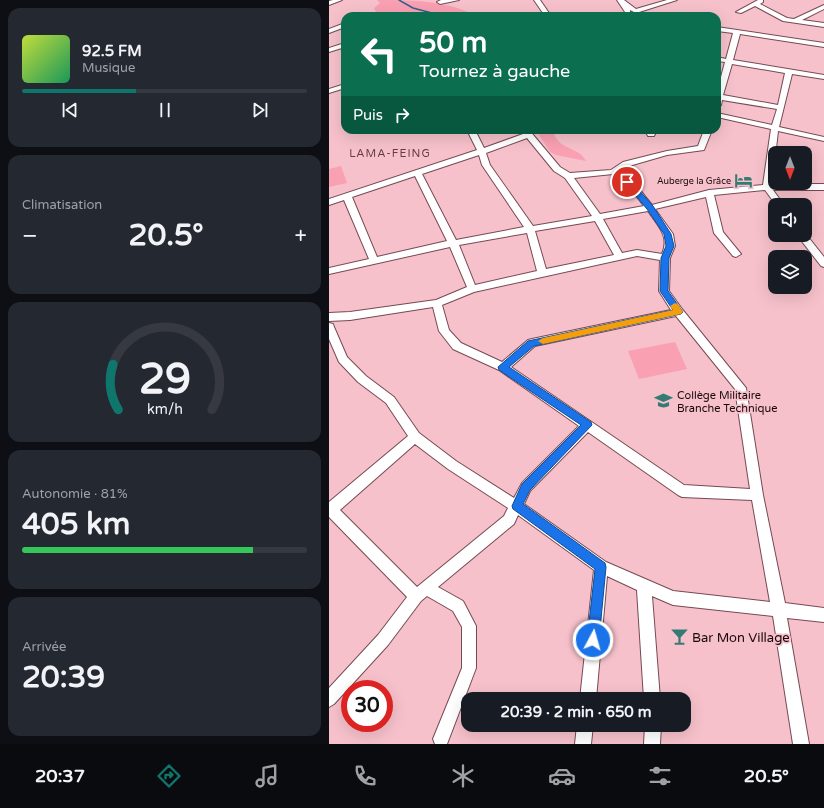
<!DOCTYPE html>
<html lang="fr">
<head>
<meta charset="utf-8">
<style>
	:root { --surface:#171b24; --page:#242831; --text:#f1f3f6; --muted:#9ea1a6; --line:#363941; --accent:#0f766e }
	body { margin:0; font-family:"Varela Round",sans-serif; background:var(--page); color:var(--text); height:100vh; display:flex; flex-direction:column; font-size:15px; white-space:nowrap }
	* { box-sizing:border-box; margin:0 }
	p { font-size:13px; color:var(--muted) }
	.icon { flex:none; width:22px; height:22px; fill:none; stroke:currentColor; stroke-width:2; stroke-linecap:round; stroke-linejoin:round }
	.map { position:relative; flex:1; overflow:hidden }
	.sheet { display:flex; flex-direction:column; gap:8px; padding:8px; background:#0d0f14; width:329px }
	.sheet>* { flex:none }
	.top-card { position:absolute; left:12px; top:12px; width:380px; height:122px; border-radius:12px; box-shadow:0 4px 16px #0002; background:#0b6e4f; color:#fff; overflow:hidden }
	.needle { width:26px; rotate:180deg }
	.controls { position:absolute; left:439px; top:146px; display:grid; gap:8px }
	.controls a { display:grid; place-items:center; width:44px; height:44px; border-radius:8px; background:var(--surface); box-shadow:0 4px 16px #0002; font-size:20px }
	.speed { position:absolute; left:12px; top:680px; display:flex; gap:8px; font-size:20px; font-weight:700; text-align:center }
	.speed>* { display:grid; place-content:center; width:52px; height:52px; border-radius:50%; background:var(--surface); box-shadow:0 4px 16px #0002; line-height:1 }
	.speed .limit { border:6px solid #d22; background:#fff; color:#111 }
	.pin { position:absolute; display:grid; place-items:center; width:34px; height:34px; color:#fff; margin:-17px; border:2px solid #fff; border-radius:50%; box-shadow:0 1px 4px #0007 }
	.me { position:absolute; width:44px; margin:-22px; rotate:6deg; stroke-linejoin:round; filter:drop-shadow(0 0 3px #0008) }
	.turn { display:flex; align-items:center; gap:14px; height:84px; padding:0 12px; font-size:18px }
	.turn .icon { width:52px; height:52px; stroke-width:2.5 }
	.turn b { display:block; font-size:28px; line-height:34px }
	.then { display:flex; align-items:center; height:38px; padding:0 12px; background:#0003; gap:8px; font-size:15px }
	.big { font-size:30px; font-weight:700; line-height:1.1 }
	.sheet .widget { flex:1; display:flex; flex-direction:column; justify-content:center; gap:6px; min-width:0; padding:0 14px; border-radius:12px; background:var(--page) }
	.sheet .dial { align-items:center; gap:0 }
	.dial svg { height:104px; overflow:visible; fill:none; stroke:var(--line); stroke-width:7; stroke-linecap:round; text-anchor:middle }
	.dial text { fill:var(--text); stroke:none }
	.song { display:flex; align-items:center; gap:12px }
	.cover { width:48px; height:48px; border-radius:6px; background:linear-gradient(135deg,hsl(70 70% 55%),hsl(150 70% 35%)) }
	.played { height:4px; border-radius:2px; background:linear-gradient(90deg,var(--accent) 40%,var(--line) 40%) }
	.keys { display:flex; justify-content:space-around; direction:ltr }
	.heat { display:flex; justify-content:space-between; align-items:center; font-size:22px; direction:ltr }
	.charge { height:6px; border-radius:3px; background:linear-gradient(90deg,#34c759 81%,var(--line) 0) }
	.trip { position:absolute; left:132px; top:692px; width:230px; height:40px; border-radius:12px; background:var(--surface); box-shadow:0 4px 16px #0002; font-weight:700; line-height:40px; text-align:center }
	.tab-bar { display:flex; height:64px; justify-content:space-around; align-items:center; background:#090b0e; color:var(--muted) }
	.tab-bar .icon { width:28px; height:28px }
	.tab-bar .active { color:var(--accent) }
	.tab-bar b { font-size:18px; color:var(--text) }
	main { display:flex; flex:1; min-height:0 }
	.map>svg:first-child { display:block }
</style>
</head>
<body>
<main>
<section class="sheet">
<div class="widget">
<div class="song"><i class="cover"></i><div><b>92.5 FM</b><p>Musique</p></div></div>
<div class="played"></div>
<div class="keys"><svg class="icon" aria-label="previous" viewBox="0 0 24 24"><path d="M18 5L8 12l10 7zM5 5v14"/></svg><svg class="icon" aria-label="pause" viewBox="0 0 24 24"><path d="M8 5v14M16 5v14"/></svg><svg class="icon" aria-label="next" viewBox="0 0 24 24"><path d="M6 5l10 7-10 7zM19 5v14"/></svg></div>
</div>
<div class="widget"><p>Climatisation</p>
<div class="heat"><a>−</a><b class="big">20.5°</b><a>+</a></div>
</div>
<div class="widget dial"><svg viewBox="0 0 100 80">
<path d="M14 69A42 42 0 1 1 86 69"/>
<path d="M14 69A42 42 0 0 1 10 34" stroke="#0f766e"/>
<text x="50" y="56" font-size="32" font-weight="700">29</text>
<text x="50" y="72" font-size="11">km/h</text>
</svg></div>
<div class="widget"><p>Autonomie · 81%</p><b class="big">405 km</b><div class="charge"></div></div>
<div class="widget"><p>Arrivée</p><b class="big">20:39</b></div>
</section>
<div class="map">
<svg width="495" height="744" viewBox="0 0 495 744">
	<rect width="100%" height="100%" fill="#f6c1cb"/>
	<path fill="#f9a0b3" d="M 48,0 C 77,0 122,0 145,16 L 45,16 L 48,14 L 45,8 L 51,3 Z
		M 207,130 L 224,130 C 228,151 250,146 257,161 L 227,155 L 221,152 Z
		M 12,166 L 18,183 L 0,187 L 0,169 Z
		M 346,342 L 358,369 L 310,379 L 299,351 Z"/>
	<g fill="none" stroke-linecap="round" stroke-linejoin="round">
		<path stroke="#30608d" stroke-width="1.5" d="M 70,0 L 84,8 L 114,16"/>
		<defs>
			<path id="minor" d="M 4,0 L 13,0 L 0,5 L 0,1 Z
				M 112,0 L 130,0 L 111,4 L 108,2 Z
				M 205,0 L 211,0 L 222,16 L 216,16 Z
				M 288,0 L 295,0 L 307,9 L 338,0 L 348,0 L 307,13 L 301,10 L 301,16 L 295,16 L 294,14 L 296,12 Z
				M 429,0 L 434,0 L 434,2 L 431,4 L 458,18 L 465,19 L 495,5 L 495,9 L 473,20 L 495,23 L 495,27 L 454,21 L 426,6 L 412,13 L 407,12 Z
				M 16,23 L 16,27 L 0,33 L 0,29 Z
				M 388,27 L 495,43 L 495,47 L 411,34 L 404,60 L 495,75 L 495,79 L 463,74 L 450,127 L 495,137 L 495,141 L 449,131 L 443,184 L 495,184 L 495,190 L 444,190 L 455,205 L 447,205 L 436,190 L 385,195 L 394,232 L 412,254 L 407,257 L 404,256 L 385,233 L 377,197 L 326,209 L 344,234 L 346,246 L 341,258 L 340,291 L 353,309 L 417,388 L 434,495 L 456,603 L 495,608 L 495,622 L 458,618 L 480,744 L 464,744 L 444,616 L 344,605 L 323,596 L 331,699 L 315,699 L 308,590 L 278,576 L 267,699 L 251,699 L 265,570 L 189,515 L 185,524 L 109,587 L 134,601 L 147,626 L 147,668 L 118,744 L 106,744 L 104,739 L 133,668 L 133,627 L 124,611 L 98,596 L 92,601 L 59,645 L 5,704 L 0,707 L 0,688 L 49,635 L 78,597 L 0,517 L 0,502 L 79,436 L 57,403 L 29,382 L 10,362 L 0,339 L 0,323 L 4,324 L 5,327 L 18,357 L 37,376 L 65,397 L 90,433 L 127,461 L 185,498 L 193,483 L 250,426 L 170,370 L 124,349 L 110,331 L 104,307 L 21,320 L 0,321 L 0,313 L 21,312 L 107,300 L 138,287 L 121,247 L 0,274 L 0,268 L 40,259 L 15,200 L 0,205 L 0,199 L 148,150 L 138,130 L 146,130 L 155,148 L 194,134 L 192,130 L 200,130 L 231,167 L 241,173 L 282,170 L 294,162 L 338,151 L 369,146 L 375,130 L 383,130 L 375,150 L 338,155 L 300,166 L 294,169 L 323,205 L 380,190 L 434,185 L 442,129 L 388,117 L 388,113 L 443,125 L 448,109 L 393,100 L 392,105 L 388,107 L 388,92 L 396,62 L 388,61 L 388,57 L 397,59 L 404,33 L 388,31 ZM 403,64 L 456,73 L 449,105 L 394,95 ZM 198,138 L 225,171 L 236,178 L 263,216 L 204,226 L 161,165 L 157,153 ZM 150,155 L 153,165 L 195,227 L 127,240 L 93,174 ZM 289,173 L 315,206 L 271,214 L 245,178 L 284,174 ZM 86,176 L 118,241 L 48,257 L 23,197 ZM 319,211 C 329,226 341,236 333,254 L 308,250 L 293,253 L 274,219 ZM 266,221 L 285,255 L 217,269 L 206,231 ZM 198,233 L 208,271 L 146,285 L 130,245 ZM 308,256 L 331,260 L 330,291 L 342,310 L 203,339 L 199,340 L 173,362 L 132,343 L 120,330 L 113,305 L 145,292 ZM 347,316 L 406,389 L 421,489 L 355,485 L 182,367 L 206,346 ZM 259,432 L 349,495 L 353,497 L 423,500 L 441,602 L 344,591 L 277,562 L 195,504 L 201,491 ZM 86,444 L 119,469 L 179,508 L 175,516 L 88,587 L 11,510 Z
				M 16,43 L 16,47 L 0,52 L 0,48 Z
				M 16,84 L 16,88 L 0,93 L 0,89 Z
				M 316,130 L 324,130 L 326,134 L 325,136 L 319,136 Z
				M 476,233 L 495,257 L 495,267 L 492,266 L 468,235 L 476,235 Z
				M 248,725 L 264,725 L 262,744 L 246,744 Z
				M 316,725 L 332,725 L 331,744 L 315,744 Z"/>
		</defs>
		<use href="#minor" stroke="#764a53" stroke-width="2"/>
		<use href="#minor" fill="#fff" fill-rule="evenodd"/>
	</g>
	<path fill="#1a73e8" stroke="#114b97" d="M 296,180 L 301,180 L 324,206 L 342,234 L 345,246 L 340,258 L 339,291 L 354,312 L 352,314 L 205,346 L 180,367 L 262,422 L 263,425 L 201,490 L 194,504 L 276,563 L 277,567 L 270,640 L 269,644 L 264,646 L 260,644 L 258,640 L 266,569 L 184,509 L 183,506 L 193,484 L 252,425 L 170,370 L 169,367 L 199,341 L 344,310 L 331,291 L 332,258 L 337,246 L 335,234 L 318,209 L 296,183 Z"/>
	<path fill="#f59e0b" d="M 346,303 C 350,304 351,308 354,312 L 352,314 L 214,344 L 209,341 L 214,338 L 344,310 L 341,306 Z"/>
	<defs>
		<symbol id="hotel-bare" viewBox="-9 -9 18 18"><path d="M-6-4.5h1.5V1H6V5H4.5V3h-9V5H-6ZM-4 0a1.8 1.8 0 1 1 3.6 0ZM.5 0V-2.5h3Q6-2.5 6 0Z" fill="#347b74" stroke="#f6c1cb" stroke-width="2.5" paint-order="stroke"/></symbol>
		<symbol id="school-bare" viewBox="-9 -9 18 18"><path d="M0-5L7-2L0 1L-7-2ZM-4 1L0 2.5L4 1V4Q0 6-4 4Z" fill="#347b74" stroke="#f6c1cb" stroke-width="2.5" paint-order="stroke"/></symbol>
		<symbol id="bar-bare" viewBox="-9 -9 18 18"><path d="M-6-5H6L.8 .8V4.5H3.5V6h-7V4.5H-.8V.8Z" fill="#347b74" stroke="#f6c1cb" stroke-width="2.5" paint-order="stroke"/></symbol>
	</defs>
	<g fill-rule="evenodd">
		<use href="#hotel-bare" x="402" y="168" width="25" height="25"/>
		<use href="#school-bare" x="322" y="388" width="25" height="25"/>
		<use href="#bar-bare" x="338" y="624" width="25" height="25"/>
	</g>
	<g text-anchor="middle" stroke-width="3.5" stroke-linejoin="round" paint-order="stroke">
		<g font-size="9" fill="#18070b" stroke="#f6c1cb" text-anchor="end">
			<text x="402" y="184">Auberge la Grâce</text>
		</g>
		<g font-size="11" letter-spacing="1" fill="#653b44" stroke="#f6c1cb">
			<text x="61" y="157">LAMA-FEING</text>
		</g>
		<g font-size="11" fill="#18070b" stroke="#f6c1cb" text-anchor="start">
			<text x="348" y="399">Collège Militaire<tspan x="348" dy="13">Branche Technique</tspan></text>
		</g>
		<g font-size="13" fill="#18070b" stroke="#f6c1cb" text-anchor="start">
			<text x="363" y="642">Bar Mon Village</text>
		</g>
	</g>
</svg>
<div class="controls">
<a><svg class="needle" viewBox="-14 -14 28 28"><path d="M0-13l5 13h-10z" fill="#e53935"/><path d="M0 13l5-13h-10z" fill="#9ea1a6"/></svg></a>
<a><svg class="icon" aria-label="sound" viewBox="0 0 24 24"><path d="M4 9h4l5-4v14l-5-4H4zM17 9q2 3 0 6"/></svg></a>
<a><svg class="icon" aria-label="layers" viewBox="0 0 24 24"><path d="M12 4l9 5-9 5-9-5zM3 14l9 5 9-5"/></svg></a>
</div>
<div class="speed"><div class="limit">30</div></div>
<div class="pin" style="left:298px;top:182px;background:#d93025"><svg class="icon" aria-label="arrive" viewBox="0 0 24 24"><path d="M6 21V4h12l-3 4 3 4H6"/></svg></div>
<svg class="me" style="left:264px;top:640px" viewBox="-20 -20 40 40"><circle r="17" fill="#1a73e8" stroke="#fff" stroke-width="3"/><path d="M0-11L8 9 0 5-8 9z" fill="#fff"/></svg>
<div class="trip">20:39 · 2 min · 650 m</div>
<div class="top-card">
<div class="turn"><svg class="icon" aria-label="left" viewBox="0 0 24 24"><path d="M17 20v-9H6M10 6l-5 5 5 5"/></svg><div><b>50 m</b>Tournez à gauche</div></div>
<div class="then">Puis<svg class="icon" aria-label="right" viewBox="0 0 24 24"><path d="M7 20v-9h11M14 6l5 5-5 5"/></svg></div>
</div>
</div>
</main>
<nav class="tab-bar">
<b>20:37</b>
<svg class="icon active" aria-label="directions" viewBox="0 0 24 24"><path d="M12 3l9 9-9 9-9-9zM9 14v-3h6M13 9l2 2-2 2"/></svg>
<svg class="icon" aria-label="music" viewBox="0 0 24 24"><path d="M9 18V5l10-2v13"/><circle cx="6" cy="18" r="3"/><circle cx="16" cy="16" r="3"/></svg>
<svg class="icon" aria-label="phone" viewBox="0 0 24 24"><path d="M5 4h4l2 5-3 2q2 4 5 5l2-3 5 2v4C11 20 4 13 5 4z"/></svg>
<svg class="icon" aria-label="climate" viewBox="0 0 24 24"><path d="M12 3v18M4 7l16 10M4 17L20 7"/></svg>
<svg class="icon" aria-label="car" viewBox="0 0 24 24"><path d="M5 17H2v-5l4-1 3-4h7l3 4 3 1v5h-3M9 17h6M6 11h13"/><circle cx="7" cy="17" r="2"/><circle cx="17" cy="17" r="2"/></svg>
<svg class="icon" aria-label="filters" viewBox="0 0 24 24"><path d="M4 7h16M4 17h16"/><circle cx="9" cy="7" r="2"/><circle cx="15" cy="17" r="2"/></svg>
<b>20.5°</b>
</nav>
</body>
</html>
